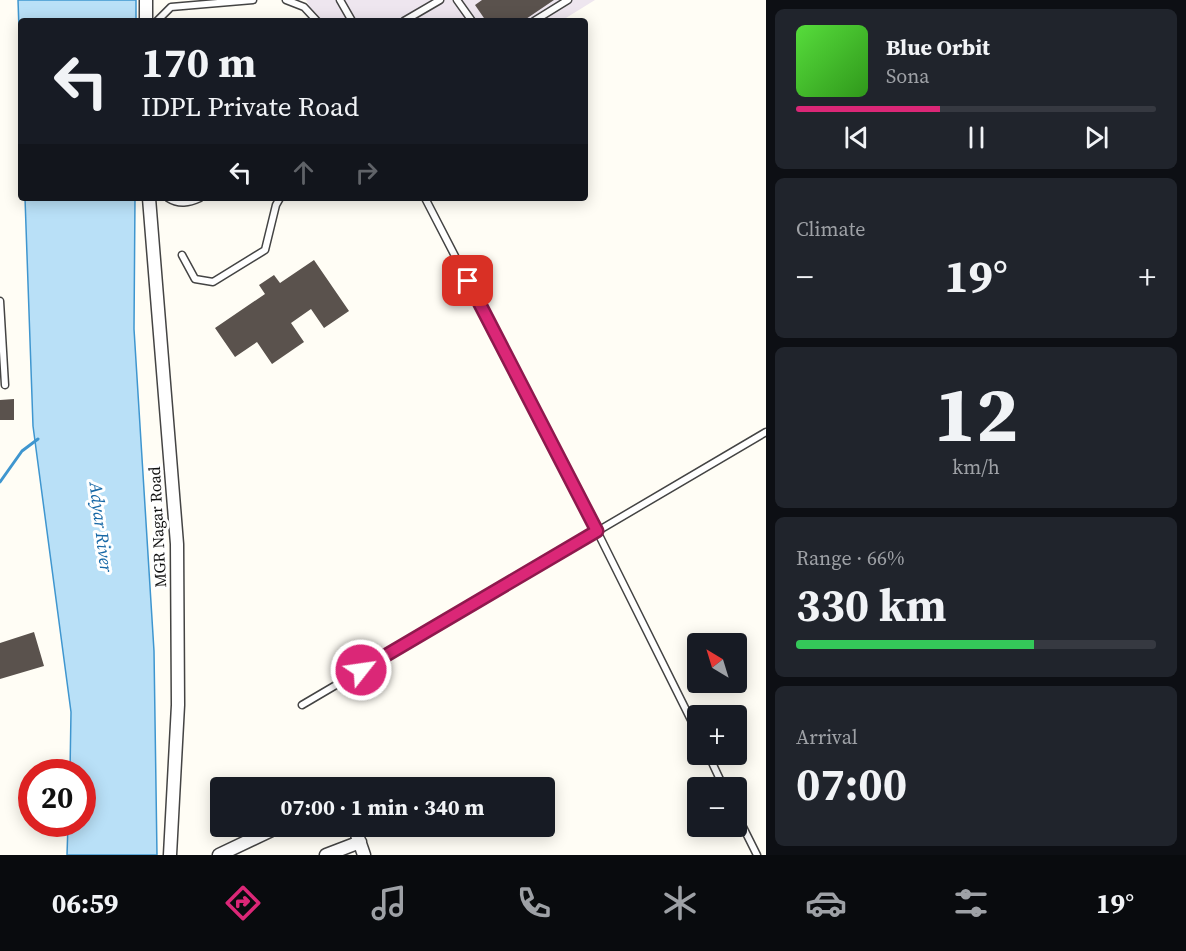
<!DOCTYPE html>
<html lang="en">
<head>
<meta charset="utf-8">
<style>
	:root { --surface:#171b24; --page:#20242c; --text:#f1f3f6; --muted:#9ea1a6; --line:#363941; --accent:#db2777 }
	body { margin:0; font-family:"Source Serif 4",serif; background:var(--page); color:var(--text); height:100vh; display:flex; flex-direction:column; font-size:22px; white-space:nowrap }
	* { box-sizing:border-box; margin:0 }
	p { font-size:20px; color:var(--muted) }
	.icon { flex:none; width:33px; height:33px; fill:none; stroke:currentColor; stroke-width:2; stroke-linecap:round; stroke-linejoin:round }
	.map { position:relative; flex:1; overflow:hidden }
	.drawer { display:flex; flex-direction:column; gap:9px; padding:9px; background:#0d0f14; width:420px }
	.drawer>* { flex:none }
	.top-card { position:absolute; left:18px; top:18px; width:570px; height:183px; border-radius:6px; box-shadow:0 3px 15px #0003; background:#171b24; color:var(--text); overflow:hidden }
	.needle { width:39px; rotate:322deg }
	.controls { position:absolute; left:687px; top:633px; display:grid; gap:12px }
	.controls a { display:grid; place-items:center; width:60px; height:60px; border-radius:6px; background:var(--surface); box-shadow:0 3px 15px #0003; font-size:30px }
	.speed { position:absolute; left:18px; top:759px; display:flex; gap:12px; font-size:30px; font-weight:700; text-align:center }
	.speed>* { display:grid; place-content:center; width:78px; height:78px; border-radius:50%; background:var(--surface); box-shadow:0 3px 15px #0003; line-height:1 }
	.speed .limit { border:9px solid #d22; background:#fff; color:#111 }
	.pin { position:absolute; display:grid; place-items:center; width:51px; height:51px; color:#fff; margin:-26px; border-radius:12px; box-shadow:0 3px 9px #0006 }
	.me { position:absolute; width:66px; margin:-33px; rotate:60deg; stroke-linejoin:round; filter:drop-shadow(0 0 4px #0008) }
	.turn { display:flex; align-items:center; gap:21px; height:126px; padding:0 24px; font-size:27px }
	.turn .icon { width:78px; height:78px; stroke-width:2.5 }
	.turn b { display:block; font-size:42px; line-height:51px }
	.lanes { display:flex; align-items:center; height:57px; padding:0 24px; background:#0003; justify-content:center; gap:30px; direction:ltr }
	.lanes .off { opacity:.35 }
	.big { font-size:45px; font-weight:700; line-height:1.1 }
	.drawer .card { flex:1; display:flex; flex-direction:column; justify-content:center; gap:9px; min-width:0; padding:0 21px; border-radius:9px; background:var(--page) }
	.drawer .dial { align-items:center; gap:0 }
	.dial b { font-size:78px; line-height:1 }
	.song { display:flex; align-items:center; gap:18px }
	.cover { width:72px; height:72px; border-radius:9px; background:linear-gradient(135deg,hsl(110 70% 55%),hsl(110 70% 35%)) }
	.played { height:6px; border-radius:3px; background:linear-gradient(90deg,var(--accent) 40%,var(--line) 40%) }
	.keys { display:flex; justify-content:space-around; direction:ltr }
	.heat { display:flex; justify-content:space-between; align-items:center; font-size:33px; direction:ltr }
	.charge { height:9px; border-radius:4px; background:linear-gradient(90deg,#34c759 66%,var(--line) 0) }
	.trip { position:absolute; left:210px; top:777px; width:345px; height:60px; border-radius:6px; background:var(--surface); box-shadow:0 3px 15px #0003; font-weight:700; line-height:60px; text-align:center }
	.tabs { display:flex; height:96px; justify-content:space-around; align-items:center; background:#090b0e; color:var(--muted) }
	.tabs .icon { width:42px; height:42px }
	.tabs .current { color:var(--accent) }
	.tabs b { font-size:27px; color:var(--text) }
	main { display:flex; flex:1; min-height:0 }
	.map>svg:first-child { display:block }
</style>
</head>
<body>
<main>
<div class="map">
<svg width="766" height="855" viewBox="0 0 766 855">
	<rect width="100%" height="100%" fill="#fffdf5"/>
	<path fill="#eee6ef" d="M 306,0 L 595,0 L 561,21 L 316,21 Z"/>
	<path fill="#b9e0f7" stroke="#3f96cf" stroke-width="1.5" d="M 18,0 L 136,0 L 136,21 L 21,21 L 21,88 Z
		M 25,198 L 135,198 L 134,329 L 154,651 L 157,855 L 67,855 L 68,824 L 82,824 L 82,772 L 70,772 L 71,712 L 33,426 Z"/>
	<g fill="none" stroke-linecap="round" stroke-linejoin="round">
		<path stroke="#3f96cf" stroke-width="3" d="M 0,482 L 22,451 L 38,439"/>
	</g>
	<path fill="#5a524d" d="M 482,0 L 554,0 L 523,21 L 486,21 L 475,5 Z
		M 314,260 L 349,311 L 324,328 L 311,309 L 291,323 L 304,342 L 272,364 L 257,342 L 235,357 L 215,328 L 265,294 L 259,285 L 274,275 L 280,283 Z
		M 14,399 L 14,420 L 0,420 L 0,400 Z
		M 34,632 L 44,666 L 0,679 L 0,643 Z"/>
	<g fill="none" stroke-linecap="round" stroke-linejoin="round">
		<defs>
			<path id="service" d="M 286,0 L 304,7 L 317,21
				M 340,0 L 352,21
				M 457,0 L 472,21
				M 157,21 L 171,7 L 253,0
				M 404,21 L 440,0
				M 534,21 L 568,0
				M 168,198 C 179,205 189,203 200,198
				M 425,198 L 597,531 L 698,734
				M 182,255 L 195,279 L 213,282 L 265,250 L 276,205 L 280,198
				M 0,301 L 5,385
				M 302,705 L 766,432
				M 708,754 L 724,788
				M 736,813 L 757,855"/>
			<path id="minor" d="M 146,21 L 146,0
				M 149,198 L 177,544 L 178,705 L 170,855
				M 354,826 L 364,855
				M 219,855 L 280,826
				M 326,855 L 360,842"/>
		</defs>
		<use href="#service" stroke="#444" stroke-width="9"/>
		<use href="#minor" stroke="#444" stroke-width="15"/>
		<use href="#service" stroke="#fff" stroke-width="6"/>
		<use href="#minor" stroke="#fff" stroke-width="12"/>
	</g>
	<g fill="none" stroke-linecap="round" stroke-linejoin="round">
		<defs>
			<path id="route" d="M 361,670 L 597,531 L 468,281"/>
		</defs>
		<use href="#route" stroke="#8e194d" stroke-width="15"/>
		<use href="#route" stroke="#db2777" stroke-width="10"/>
	</g>
	<g text-anchor="middle" stroke-width="6" stroke-linejoin="round" paint-order="stroke">
		<g font-size="16" fill="#111" stroke="#fff">
			<text transform="translate(157 527) rotate(-93)" y="6">MGR Nagar Road</text>
		</g>
		<g font-size="18" font-style="italic" fill="#1768a6" stroke="#fff">
			<text transform="translate(101 527) rotate(83)" y="6">Adyar River</text>
		</g>
	</g>
</svg>
<div class="controls">
<a><svg class="needle" viewBox="-14 -14 28 28"><path d="M0-13l5 13h-10z" fill="#e53935"/><path d="M0 13l5-13h-10z" fill="#9ea1a6"/></svg></a>
<a>+</a>
<a>−</a>
</div>
<div class="speed"><div class="limit">20</div></div>
<div class="pin" style="left:468px;top:281px;background:#d93025"><svg class="icon" aria-label="arrive" viewBox="0 0 24 24"><path d="M6 21V4h12l-3 4 3 4H6"/></svg></div>
<svg class="me" style="left:361px;top:670px" viewBox="-20 -20 40 40"><circle r="17" fill="#db2777" stroke="#fff" stroke-width="3"/><path d="M0-11L8 9 0 5-8 9z" fill="#fff"/></svg>
<div class="trip">07:00 · 1 min · 340 m</div>
<div class="top-card">
<div class="turn"><svg class="icon" aria-label="left" viewBox="0 0 24 24"><path d="M17 20v-9H6M10 6l-5 5 5 5"/></svg><div><b>170 m</b>IDPL Private Road</div></div>
<div class="lanes"><svg class="icon" aria-label="left" viewBox="0 0 24 24"><path d="M17 20v-9H6M10 6l-5 5 5 5"/></svg><svg class="icon off" aria-label="ahead" viewBox="0 0 24 24"><path d="M12 20V5M6 11l6-6 6 6"/></svg><svg class="icon off" aria-label="right" viewBox="0 0 24 24"><path d="M7 20v-9h11M14 6l5 5-5 5"/></svg></div>
</div>
</div>
<section class="drawer">
<div class="card">
<div class="song"><i class="cover"></i><div><b>Blue Orbit</b><p>Sona</p></div></div>
<div class="played"></div>
<div class="keys"><svg class="icon" aria-label="previous" viewBox="0 0 24 24"><path d="M18 5L8 12l10 7zM5 5v14"/></svg><svg class="icon" aria-label="pause" viewBox="0 0 24 24"><path d="M8 5v14M16 5v14"/></svg><svg class="icon" aria-label="next" viewBox="0 0 24 24"><path d="M6 5l10 7-10 7zM19 5v14"/></svg></div>
</div>
<div class="card"><p>Climate</p>
<div class="heat"><a>−</a><b class="big">19°</b><a>+</a></div>
</div>
<div class="card dial"><b>12</b><p>km/h</p></div>
<div class="card"><p>Range · 66%</p><b class="big">330 km</b><div class="charge"></div></div>
<div class="card"><p>Arrival</p><b class="big">07:00</b></div>
</section>
</main>
<nav class="tabs">
<b>06:59</b>
<svg class="icon current" aria-label="directions" viewBox="0 0 24 24"><path d="M12 3l9 9-9 9-9-9zM9 14v-3h6M13 9l2 2-2 2"/></svg>
<svg class="icon" aria-label="music" viewBox="0 0 24 24"><path d="M9 18V5l10-2v13"/><circle cx="6" cy="18" r="3"/><circle cx="16" cy="16" r="3"/></svg>
<svg class="icon" aria-label="phone" viewBox="0 0 24 24"><path d="M5 4h4l2 5-3 2q2 4 5 5l2-3 5 2v4C11 20 4 13 5 4z"/></svg>
<svg class="icon" aria-label="climate" viewBox="0 0 24 24"><path d="M12 3v18M4 7l16 10M4 17L20 7"/></svg>
<svg class="icon" aria-label="car" viewBox="0 0 24 24"><path d="M5 17H2v-5l4-1 3-4h7l3 4 3 1v5h-3M9 17h6M6 11h13"/><circle cx="7" cy="17" r="2"/><circle cx="17" cy="17" r="2"/></svg>
<svg class="icon" aria-label="filters" viewBox="0 0 24 24"><path d="M4 7h16M4 17h16"/><circle cx="9" cy="7" r="2"/><circle cx="15" cy="17" r="2"/></svg>
<b>19°</b>
</nav>
</body>
</html>
